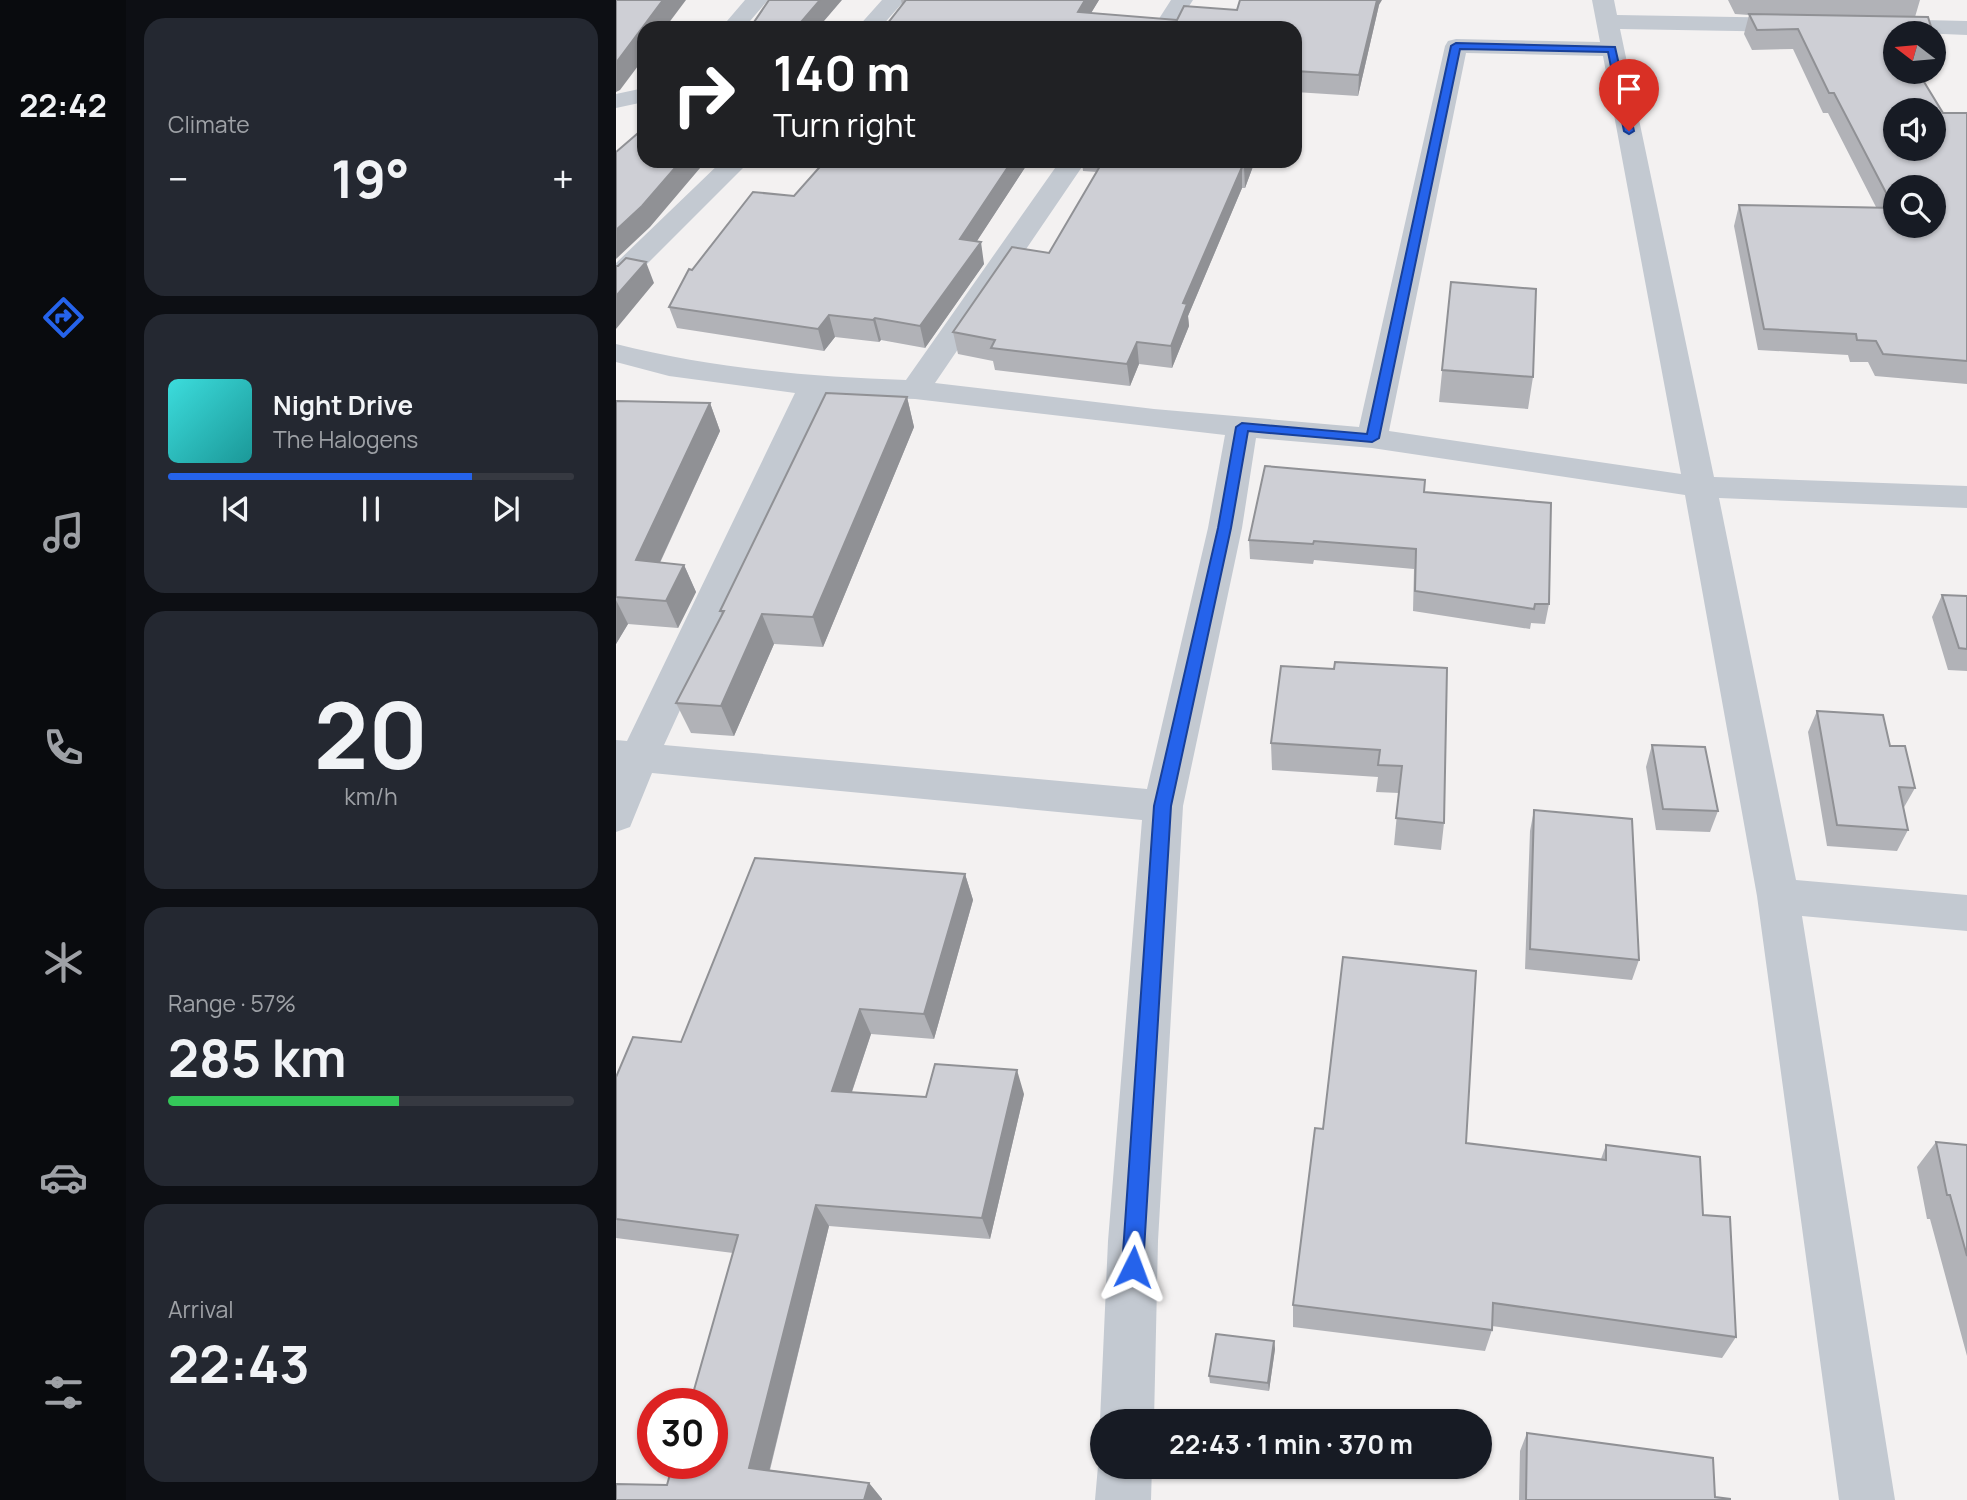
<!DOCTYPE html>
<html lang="en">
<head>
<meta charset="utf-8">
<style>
	:root { --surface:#171b24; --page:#242831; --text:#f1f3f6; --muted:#9ea1a6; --line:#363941; --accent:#2563eb }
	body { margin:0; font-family:Manrope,sans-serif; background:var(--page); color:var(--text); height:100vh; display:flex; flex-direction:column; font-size:26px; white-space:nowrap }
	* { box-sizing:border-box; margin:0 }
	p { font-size:23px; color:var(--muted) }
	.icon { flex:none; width:38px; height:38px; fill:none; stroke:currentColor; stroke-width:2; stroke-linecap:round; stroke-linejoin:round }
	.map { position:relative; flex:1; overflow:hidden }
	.panel { display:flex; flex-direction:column; gap:18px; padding:18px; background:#0d0f14; width:490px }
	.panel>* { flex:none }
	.banner { position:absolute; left:21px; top:21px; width:665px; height:147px; border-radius:21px; box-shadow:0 2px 5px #0004; background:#202124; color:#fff; overflow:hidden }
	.needle { width:46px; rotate:286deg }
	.tools { position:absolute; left:1267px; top:21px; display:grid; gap:14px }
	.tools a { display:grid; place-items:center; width:63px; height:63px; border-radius:50%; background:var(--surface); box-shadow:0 2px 5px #0004; font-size:35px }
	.speed { position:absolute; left:21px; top:1388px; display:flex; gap:14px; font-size:35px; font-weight:700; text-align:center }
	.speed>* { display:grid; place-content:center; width:91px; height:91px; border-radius:50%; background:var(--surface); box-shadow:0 2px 5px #0004; line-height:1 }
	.speed .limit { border:10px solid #d22; background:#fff; color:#111 }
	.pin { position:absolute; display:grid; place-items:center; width:60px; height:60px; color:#fff; margin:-72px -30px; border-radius:50% 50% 50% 0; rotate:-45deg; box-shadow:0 0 7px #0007 }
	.pin .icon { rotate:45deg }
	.me { position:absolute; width:77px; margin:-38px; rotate:3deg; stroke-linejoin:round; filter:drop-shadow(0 0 5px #0008) }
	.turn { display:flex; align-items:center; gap:24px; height:147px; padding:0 21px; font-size:32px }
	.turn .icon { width:91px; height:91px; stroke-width:2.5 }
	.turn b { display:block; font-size:49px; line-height:60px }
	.big { font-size:52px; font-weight:700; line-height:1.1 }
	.panel .widget { flex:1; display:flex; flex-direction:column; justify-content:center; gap:10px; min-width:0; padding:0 24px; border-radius:21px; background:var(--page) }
	.panel .dial { align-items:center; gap:0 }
	.dial b { font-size:91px; line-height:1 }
	.song { display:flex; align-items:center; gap:21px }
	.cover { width:84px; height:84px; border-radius:10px; background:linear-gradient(135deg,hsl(180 70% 55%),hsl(180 70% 35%)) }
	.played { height:7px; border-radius:4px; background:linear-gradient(90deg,var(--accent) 75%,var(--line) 75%) }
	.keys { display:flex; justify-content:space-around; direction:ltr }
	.heat { display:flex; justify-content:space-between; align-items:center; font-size:38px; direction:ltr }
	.charge { height:10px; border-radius:5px; background:linear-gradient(90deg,#34c759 57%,var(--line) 0) }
	.trip { position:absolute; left:474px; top:1409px; width:402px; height:70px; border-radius:35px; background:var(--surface); box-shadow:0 2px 5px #0004; font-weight:700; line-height:70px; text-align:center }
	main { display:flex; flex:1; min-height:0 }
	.tab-bar { display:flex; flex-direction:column; width:126px; justify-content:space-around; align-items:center; background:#090b0e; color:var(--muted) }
	.tab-bar .icon { width:49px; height:49px }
	.tab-bar .active { color:var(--accent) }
	.tab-bar b { font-size:32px; color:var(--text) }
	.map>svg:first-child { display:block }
</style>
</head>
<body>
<main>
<nav class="tab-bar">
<b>22:42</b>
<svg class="icon active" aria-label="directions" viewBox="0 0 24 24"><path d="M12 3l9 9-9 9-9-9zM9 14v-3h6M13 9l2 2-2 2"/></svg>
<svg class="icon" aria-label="music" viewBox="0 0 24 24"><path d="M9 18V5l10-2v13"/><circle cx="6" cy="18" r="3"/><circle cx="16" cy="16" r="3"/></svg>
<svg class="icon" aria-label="phone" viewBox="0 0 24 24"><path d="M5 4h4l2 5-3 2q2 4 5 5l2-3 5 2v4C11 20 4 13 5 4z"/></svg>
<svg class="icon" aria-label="climate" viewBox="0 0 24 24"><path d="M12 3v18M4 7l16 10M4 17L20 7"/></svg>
<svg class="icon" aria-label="car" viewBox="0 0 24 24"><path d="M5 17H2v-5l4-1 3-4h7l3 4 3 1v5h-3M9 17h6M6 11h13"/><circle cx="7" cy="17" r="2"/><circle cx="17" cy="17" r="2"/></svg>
<svg class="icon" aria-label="filters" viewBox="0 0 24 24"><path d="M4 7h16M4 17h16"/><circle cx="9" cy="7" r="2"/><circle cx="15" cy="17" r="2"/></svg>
</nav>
<section class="panel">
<div class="widget"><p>Climate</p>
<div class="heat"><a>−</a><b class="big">19°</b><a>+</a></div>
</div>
<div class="widget">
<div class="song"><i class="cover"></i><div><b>Night Drive</b><p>The Halogens</p></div></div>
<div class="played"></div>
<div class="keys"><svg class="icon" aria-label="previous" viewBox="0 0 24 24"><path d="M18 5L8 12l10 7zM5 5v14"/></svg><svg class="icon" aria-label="pause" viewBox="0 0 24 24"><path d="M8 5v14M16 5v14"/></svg><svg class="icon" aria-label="next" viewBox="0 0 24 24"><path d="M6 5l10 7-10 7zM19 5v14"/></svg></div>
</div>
<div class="widget dial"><b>20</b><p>km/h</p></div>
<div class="widget"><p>Range · 57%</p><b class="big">285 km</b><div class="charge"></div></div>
<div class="widget"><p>Arrival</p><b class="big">22:43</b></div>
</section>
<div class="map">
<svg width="1351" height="1500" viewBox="0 0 1351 1500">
	<rect width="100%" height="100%" fill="#f3f1f1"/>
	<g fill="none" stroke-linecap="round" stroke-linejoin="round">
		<path fill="#c3c9d1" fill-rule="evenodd" d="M 129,0 L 152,0 L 128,28 L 105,28 Z
			M 266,0 L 289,0 L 264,28 L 241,28 Z
			M 555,0 L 577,0 L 559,28 L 537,28 Z
			M 976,0 L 998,0 L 1001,15 L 1182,18 L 1190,20 L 1193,25 L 1190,30 L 1182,32 L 1004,29 L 1098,477 L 1351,486 L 1351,508 L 1103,498 L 1180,880 L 1351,895 L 1351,931 L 1186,916 L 1279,1500 L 1223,1500 L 1141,896 L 1069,495 L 756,448 L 640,438 L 626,528 L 567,806 L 542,1241 L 538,1421 L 486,1421 L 486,1426 L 484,1421 L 492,1241 L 526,820 L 36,773 L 14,827 L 0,832 L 0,740 L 11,741 L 179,393 L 53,376 L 0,362 L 0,344 C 96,368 192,377 290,380 L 444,161 L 470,161 L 319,383 L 538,409 L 743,427 L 829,46 L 832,41 L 840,39 L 984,42 ZM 850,53 L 987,56 L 1065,474 L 773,431 ZM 208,396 L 299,399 L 609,435 L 592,528 L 531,789 L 48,745 Z
			M 1263,19 L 1351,21 L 1351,35 L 1255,31 L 1252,26 L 1255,21 Z
			M 28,88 L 28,102 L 0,108 L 0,94 Z
			M 106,161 L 134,161 L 10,285 L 0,287 L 0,263 Z
			M 486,1455 L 486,1466 L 536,1466 L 535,1500 L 479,1500 L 482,1466 Z"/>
	</g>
	<path fill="#b1b2b7" d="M 285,0 L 483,0 L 475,13 L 561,20 L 621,10 L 763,5 L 742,96 L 679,92 L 679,28 L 286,5 Z
		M 1112,0 L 1338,0 L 1304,0 L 1299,17 L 1279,33 L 1279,72 L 1327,113 L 1351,113 L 1351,384 L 1259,376 L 1252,362 L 1234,362 L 1232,355 L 1142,350 L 1118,226 L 1123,205 L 1260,207 L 1212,113 L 1207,113 L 1177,49 L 1136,50 L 1128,34 L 1133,15 L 1119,14 Z
		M 209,161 L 442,161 L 436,168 L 410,166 L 360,242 L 368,264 L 309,348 L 265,340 L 263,342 L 219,337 L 208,351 L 61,328 L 53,307 L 76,270 L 178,196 Z
		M 466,161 L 639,161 L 629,188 L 626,188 L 572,316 L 573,326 L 556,368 L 523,364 L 514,386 L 379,370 L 377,361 L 342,354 L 337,332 L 433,253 L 481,172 L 467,171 Z
		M 835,282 L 917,377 L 912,409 L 823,402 Z
		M 291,397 L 298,427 L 207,647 L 158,644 L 118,736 L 75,733 L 60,703 L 106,615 L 104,611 Z
		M 0,401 L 94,403 L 104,431 L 44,563 L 68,565 L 80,592 L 62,628 L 12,624 L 0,644 Z
		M 808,492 L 933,604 L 929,624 L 915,623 L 914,629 L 797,611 L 798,569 L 698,560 L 697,564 L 634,559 L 633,540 Z
		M 1326,595 L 1351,596 L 1351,671 L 1332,670 L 1316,617 Z
		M 718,669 L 828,823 L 825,850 L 778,845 L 783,793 L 760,792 L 762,777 L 656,770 L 655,743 Z
		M 1201,711 L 1274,746 L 1299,788 L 1287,809 L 1292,830 L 1281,851 L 1211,846 L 1192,732 Z
		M 1036,745 L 1102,811 L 1094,832 L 1040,830 L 1030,767 Z
		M 918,810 L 1023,960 L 1016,980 L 909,969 L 914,831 Z
		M 349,874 L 357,900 L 318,1039 L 255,1034 L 236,1092 L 310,1097 L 408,1094 L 374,1239 L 213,1226 L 154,1470 L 253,1483 L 266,1499 L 51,1485 L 117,1253 L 0,1238 L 0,1077 L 65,1042 Z
		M 707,1129 L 850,1143 L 985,1159 L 990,1145 L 1087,1215 L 1120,1337 L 1106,1358 L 876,1326 L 876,1330 L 869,1351 L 677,1327 L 677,1305 Z
		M 1320,1142 L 1351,1145 L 1351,1356 L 1314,1219 L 1311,1219 L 1301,1167 Z
		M 658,1341 L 659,1349 L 653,1391 L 594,1383 L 593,1376 Z
		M 911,1433 L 1099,1497 L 1114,1500 L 903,1500 L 904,1451 Z"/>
	<path fill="#909195" d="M 47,0 L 70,0 L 49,28 L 28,28 L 28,58 L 4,90 L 0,92 L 0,63 Z
		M 204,0 L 226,0 L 202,28 L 180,28 Z
		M 469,0 L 483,0 L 466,28 L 462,12 Z
		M 761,0 L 766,0 L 763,5 L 742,96 L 743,75 Z
		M 65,161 L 90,161 L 34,227 L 0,259 L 0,230 Z
		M 396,161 L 409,161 L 410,166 L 348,261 L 344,239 Z
		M 435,161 L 442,161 L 436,168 Z
		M 630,161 L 639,161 L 629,188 L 628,167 Z
		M 626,167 L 626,188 L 572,316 L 573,326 L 556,368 L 555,346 L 567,303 Z
		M 365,242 L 368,264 L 309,348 L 304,326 Z
		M 30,262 L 38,283 L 0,329 L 0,296 Z
		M 213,315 L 219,337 L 208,351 L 202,329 Z
		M 259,318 L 265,340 L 263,342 L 257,320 Z
		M 521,342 L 523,364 L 514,386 L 511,364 Z
		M 291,397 L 298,427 L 207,647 L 197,617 Z
		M 94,403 L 104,431 L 32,588 L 20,560 Z
		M 68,565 L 80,592 L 62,628 L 50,601 Z
		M 0,600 L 12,624 L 0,644 Z
		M 146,614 L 158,644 L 118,736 L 105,706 Z
		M 349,874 L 357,900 L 318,1039 L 308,1014 Z
		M 244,1009 L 255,1034 L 228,1115 L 216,1091 Z
		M 401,1070 L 408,1094 L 374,1239 L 366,1218 Z
		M 200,1205 L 213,1226 L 150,1484 L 133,1468 Z
		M 658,1341 L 659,1349 L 653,1391 L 652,1383 Z
		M 253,1483 L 266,1499 L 266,1500 L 248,1500 Z"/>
	<path fill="#cecfd5" stroke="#909195" stroke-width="2" fill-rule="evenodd" d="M 0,0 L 47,0 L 0,63 Z
		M 153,0 L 204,0 L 180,28 L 134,28 Z
		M 290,0 L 469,0 L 462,12 L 561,20 L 568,6 L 621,10 L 624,0 L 761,0 L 743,75 L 679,71 L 679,28 L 268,28 Z
		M 1133,14 L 1312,17 L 1317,33 L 1278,33 L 1279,34 L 1279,72 L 1302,72 L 1327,113 L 1351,113 L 1351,361 L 1267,354 L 1260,341 L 1241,340 L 1240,334 L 1148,329 L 1123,205 L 1278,208 L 1218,93 L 1213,93 L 1182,29 L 1141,30 ZM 1279,110 L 1318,110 L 1318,149 L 1279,149 ZM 1279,187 L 1318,187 L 1318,226 L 1279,226 Z
		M 28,128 L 28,161 L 65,161 L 26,206 L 0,230 L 0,152 Z
		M 209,161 L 396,161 L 344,239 L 365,242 L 304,326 L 259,318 L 257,320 L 213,315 L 202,329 L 53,307 L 73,269 L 76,270 L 137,192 L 178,196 Z
		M 487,161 L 630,161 L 628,167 L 626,167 L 567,303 L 571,304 L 555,346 L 521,342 L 511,364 L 375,348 L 379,340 L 337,332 L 396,247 L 433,253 Z
		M 10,258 L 30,262 L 0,296 L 0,266 L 2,266 Z
		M 835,282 L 920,289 L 917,377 L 826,370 Z
		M 210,393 L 291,397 L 197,617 L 146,614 L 105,706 L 60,703 L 108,611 L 104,611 Z
		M 0,401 L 94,403 L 20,560 L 68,565 L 50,601 L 0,597 Z
		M 649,466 L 809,480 L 808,492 L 935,503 L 933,604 L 919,604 L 918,609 L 799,591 L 800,549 L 698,541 L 697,544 L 633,540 Z
		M 1326,595 L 1351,596 L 1351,649 L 1343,648 Z
		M 719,662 L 831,668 L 828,823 L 780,818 L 786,766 L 762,765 L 764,750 L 655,743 L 665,666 L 718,669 Z
		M 1201,711 L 1267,715 L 1274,746 L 1289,746 L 1299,788 L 1283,787 L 1292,830 L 1221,825 Z
		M 1036,745 L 1089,747 L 1102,811 L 1047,809 Z
		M 918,810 L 1016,819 L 1023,960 L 914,949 Z
		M 139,858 L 349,874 L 308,1014 L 244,1009 L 216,1091 L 310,1097 L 319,1064 L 401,1070 L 366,1218 L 200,1205 L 133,1468 L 253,1483 L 248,1500 L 0,1500 L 0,1484 L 51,1485 L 57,1463 L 96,1463 L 96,1404 L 74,1404 L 122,1235 L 0,1219 L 0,1077 L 17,1037 L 65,1042 Z
		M 727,957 L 860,971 L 850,1143 L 990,1160 L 990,1145 L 1084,1157 L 1087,1215 L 1114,1217 L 1120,1337 L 877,1303 L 876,1330 L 677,1305 L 699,1128 L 707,1129 Z
		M 1320,1142 L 1351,1145 L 1351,1256 L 1334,1195 L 1331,1195 Z
		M 600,1334 L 658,1341 L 652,1383 L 593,1376 Z
		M 911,1433 L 1097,1458 L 1099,1497 L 1114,1499 L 1114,1500 L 910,1500 Z"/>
	<path fill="#2563eb" stroke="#184099" stroke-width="2" d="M 840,43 L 999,47 L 1018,131 L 1013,134 L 1008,131 L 992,52 L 844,49 L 763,438 L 756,442 L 632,431 L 615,528 L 555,806 L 527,1267 L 524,1274 L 517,1277 L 509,1274 L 506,1267 L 538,806 L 602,528 L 620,427 L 626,423 L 751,434 L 835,46 Z"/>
</svg>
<div class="tools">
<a><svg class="needle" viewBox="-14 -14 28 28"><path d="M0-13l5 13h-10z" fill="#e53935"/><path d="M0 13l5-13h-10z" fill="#9ea1a6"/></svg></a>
<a><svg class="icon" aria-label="sound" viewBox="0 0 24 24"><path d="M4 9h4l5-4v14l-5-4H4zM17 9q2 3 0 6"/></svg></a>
<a><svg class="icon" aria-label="search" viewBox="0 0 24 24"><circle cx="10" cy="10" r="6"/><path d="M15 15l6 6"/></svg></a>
</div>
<div class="speed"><div class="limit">30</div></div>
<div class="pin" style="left:1013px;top:131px;background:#d93025"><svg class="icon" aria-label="arrive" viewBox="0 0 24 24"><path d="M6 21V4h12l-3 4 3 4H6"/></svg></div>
<svg class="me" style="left:517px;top:1267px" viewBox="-20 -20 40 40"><path d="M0-17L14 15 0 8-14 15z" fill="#2563eb" stroke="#fff" stroke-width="4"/></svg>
<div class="trip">22:43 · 1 min · 370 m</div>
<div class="banner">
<div class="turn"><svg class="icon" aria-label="right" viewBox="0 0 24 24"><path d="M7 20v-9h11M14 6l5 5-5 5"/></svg><div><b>140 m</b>Turn right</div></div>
</div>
</div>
</main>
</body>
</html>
